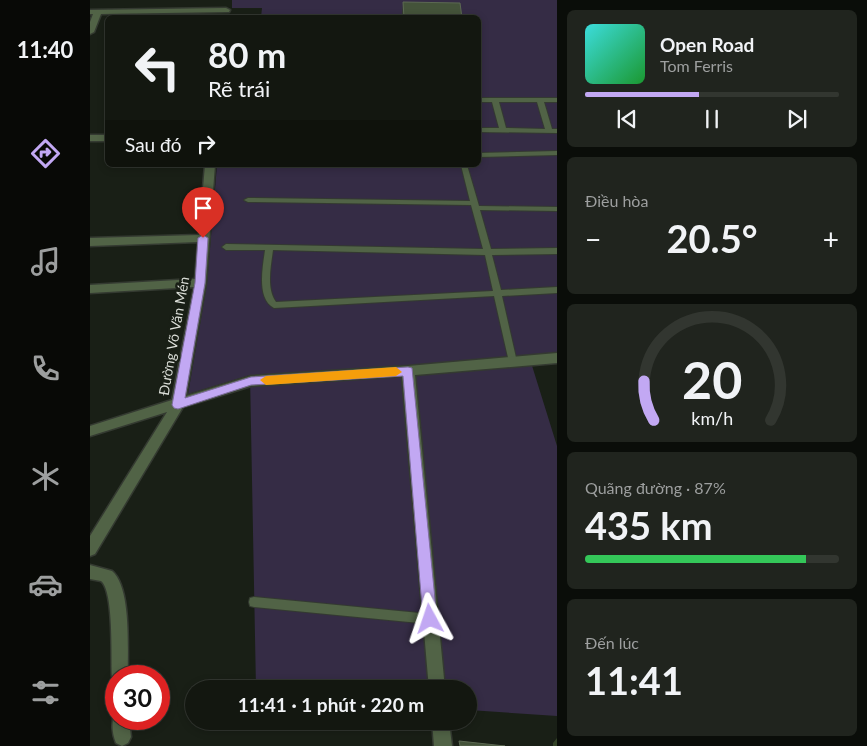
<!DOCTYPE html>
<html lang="vi">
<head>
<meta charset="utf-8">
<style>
	:root { --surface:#131710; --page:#20241e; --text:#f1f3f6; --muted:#9d9f9f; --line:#323630; --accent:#c2a8f3 }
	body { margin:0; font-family:Lato,sans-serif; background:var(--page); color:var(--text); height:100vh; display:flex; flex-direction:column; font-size:19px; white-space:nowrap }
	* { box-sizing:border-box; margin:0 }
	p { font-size:16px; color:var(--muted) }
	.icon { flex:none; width:28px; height:28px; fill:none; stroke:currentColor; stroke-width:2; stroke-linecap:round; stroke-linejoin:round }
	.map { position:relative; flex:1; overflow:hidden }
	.sheet { display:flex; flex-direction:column; gap:10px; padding:10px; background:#0a0d09; width:310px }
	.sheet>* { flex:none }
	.banner { position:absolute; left:15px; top:15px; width:376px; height:152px; border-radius:8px; box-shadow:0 2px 8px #0003,0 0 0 1px var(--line); background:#131710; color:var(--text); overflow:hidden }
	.speed { position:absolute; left:15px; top:665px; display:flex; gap:10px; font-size:25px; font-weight:700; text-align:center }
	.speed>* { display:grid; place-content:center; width:65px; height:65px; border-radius:50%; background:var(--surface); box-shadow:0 2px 8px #0003,0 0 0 1px var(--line); line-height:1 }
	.speed .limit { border:8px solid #d22; background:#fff; color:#111 }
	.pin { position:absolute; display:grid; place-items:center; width:42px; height:42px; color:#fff; margin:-51px -21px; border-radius:50% 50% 50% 0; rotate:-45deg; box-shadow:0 0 5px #0007 }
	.pin .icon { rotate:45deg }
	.me { position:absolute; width:55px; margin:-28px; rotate:355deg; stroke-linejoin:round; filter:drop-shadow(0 0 4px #0008) }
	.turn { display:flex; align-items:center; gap:18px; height:105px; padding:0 20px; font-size:22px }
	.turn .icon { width:65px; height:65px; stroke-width:2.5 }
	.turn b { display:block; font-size:35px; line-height:42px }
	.then { display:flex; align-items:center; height:48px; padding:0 20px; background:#0003; gap:10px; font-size:19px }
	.big { font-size:38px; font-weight:700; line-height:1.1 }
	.sheet .widget { flex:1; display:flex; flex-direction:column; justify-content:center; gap:8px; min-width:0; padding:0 18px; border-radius:8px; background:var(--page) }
	.sheet .dial { align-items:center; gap:0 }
	.dial svg { height:130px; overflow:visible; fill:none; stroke:var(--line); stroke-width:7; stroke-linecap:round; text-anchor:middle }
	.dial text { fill:var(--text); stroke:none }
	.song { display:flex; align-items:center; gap:15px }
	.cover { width:60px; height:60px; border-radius:8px; background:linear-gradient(135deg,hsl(180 70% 55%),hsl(130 70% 35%)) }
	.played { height:5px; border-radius:2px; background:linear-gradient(90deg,var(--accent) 45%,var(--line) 45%) }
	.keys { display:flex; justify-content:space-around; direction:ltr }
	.heat { display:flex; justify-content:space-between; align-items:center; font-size:28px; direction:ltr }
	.charge { height:8px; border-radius:4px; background:linear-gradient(90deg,#34c759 87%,var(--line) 0) }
	.trip { position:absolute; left:95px; top:680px; width:292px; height:50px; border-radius:25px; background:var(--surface); box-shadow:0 2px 8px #0003,0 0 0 1px var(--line); font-weight:700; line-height:50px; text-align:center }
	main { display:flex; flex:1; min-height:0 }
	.tabs { display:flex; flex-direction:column; width:90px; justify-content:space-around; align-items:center; background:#080906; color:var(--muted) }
	.tabs .icon { width:35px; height:35px }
	.tabs .active { color:var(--accent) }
	.tabs b { font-size:22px; color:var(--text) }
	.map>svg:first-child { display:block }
</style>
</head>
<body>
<main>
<nav class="tabs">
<b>11:40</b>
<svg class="icon active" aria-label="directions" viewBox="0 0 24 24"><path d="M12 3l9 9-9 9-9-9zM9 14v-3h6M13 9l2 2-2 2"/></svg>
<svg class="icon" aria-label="music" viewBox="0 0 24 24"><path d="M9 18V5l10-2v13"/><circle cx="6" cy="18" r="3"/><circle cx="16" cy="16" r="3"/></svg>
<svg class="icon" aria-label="phone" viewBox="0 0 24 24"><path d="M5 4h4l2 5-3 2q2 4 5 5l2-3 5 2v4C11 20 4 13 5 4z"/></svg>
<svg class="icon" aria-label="climate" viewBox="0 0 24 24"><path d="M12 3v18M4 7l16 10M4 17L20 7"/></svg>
<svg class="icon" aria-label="car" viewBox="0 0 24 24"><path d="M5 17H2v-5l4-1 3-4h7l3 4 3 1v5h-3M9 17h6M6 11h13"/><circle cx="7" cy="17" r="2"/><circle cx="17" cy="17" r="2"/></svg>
<svg class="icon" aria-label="filters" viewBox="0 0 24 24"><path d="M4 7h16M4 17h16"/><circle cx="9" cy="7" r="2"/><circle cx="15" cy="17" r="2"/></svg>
</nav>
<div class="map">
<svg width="467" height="746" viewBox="0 0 467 746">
	<rect width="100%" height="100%" fill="#191f16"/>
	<path fill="#352c45" d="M 142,0 L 467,0 L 467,352 L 439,356 L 467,446 L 467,716 L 379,710 L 379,689 L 166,689 L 160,375 L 98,394 L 117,284 L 127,165 L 389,165 L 389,18 L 171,17 L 172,8 L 142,8 Z"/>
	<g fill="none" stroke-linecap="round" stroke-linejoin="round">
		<defs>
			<path id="lane" d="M 389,98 L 467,98 L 467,102 L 454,102 L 462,129 L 467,129 L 467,133 L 389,132 L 389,128 L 409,128 L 402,102 L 389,102 ZM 409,102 L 447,102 L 455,129 L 416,128 Z
				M 467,151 L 467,155 L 389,157 L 389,153 Z
				M 371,165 L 377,165 L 389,206 L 467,207 L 467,211 L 390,210 L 401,249 L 467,248 L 467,254 L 402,255 L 411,290 L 467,287 L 467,293 L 412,296 L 427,362 L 426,364 L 420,364 L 419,362 L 404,296 L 184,308 C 166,299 173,266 175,250 L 136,250 L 132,247 L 136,244 L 393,249 L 381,205 L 158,202 L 154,200 L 158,198 L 380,201 ZM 183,250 L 395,255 L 403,291 L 186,302 C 176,288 181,266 183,250 Z
				M 164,597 L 340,614 L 344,615 L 345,619 L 344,623 L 340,624 L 164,607 L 160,606 L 159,602 L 160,598 Z"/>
			<path id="street" d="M 136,8 L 140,10 L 139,12 L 11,14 L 4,32 L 0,34 L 0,22 L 3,14 L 0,14 L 0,10 Z
				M 0,135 L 18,135 L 18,141 L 0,141 Z
				M 115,165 L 125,165 L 116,283 L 96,396 L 161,376 L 318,366 L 467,353 L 467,363 L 325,375 L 355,689 L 339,689 L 312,376 L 161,386 L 93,407 L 5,554 L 0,556 L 0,536 L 77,412 L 0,436 L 0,426 L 82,400 L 104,287 L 0,293 L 0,285 L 105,279 L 108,242 L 0,246 L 0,238 L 109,235 Z
				M 0,565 L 22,571 C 42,588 37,651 38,676 L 26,676 L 26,683 L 22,676 C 21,658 24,591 11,581 L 0,579 Z
				M 25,713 L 26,719 L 39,719 L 41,737 L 38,743 L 32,746 L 26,743 C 22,734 21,722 25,713 Z
				M 342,721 L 359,721 L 362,746 L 344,746 Z"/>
		</defs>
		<use href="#lane" stroke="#343a31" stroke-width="2"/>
		<use href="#street" stroke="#343a31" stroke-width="3"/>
		<use href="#lane" fill="#516346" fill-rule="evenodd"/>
		<use href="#street" fill="#516346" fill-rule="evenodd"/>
	</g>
	<path fill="#324226" d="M 313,2 L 372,18 L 312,18 Z
		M 467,738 L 467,746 L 463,746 L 463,743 Z"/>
	<path fill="#44533a" stroke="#5c6953" d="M 313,2 L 370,3 L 372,18 L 314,18 Z
		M 369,741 L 415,746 L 370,746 Z"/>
	<path fill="#c2a8f3" stroke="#7e6d9e" d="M 113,235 L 118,238 L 115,283 L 95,398 L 161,377 L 318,367 L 322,368 L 347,619 L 345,624 L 340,626 L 335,624 L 333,619 L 313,376 L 161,385 L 88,409 L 84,408 L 82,405 L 105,283 L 108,238 Z"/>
	<path fill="#f59e0b" d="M 306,367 L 312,372 L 306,376 L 176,385 L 170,380 L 176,376 Z"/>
	<g text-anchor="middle" stroke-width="5" stroke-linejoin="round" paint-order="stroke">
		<g font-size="14" fill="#dcdfd9" stroke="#191f16">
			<text transform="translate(84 336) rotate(-80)" y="5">Đường Võ Văn Mén</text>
		</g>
	</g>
</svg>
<div class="speed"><div class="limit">30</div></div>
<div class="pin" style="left:113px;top:238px;background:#d93025"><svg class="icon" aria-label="arrive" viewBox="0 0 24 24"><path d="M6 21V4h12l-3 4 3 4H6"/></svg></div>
<svg class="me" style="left:340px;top:619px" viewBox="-20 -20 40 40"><path d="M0-17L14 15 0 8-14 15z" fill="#c2a8f3" stroke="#fff" stroke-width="4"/></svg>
<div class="trip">11:41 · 1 phút · 220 m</div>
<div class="banner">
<div class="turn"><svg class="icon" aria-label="left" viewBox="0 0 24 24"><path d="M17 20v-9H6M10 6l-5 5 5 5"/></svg><div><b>80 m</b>Rẽ trái</div></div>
<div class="then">Sau đó<svg class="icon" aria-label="right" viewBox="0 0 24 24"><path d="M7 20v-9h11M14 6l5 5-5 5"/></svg></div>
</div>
</div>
<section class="sheet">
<div class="widget">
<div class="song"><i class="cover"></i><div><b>Open Road</b><p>Tom Ferris</p></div></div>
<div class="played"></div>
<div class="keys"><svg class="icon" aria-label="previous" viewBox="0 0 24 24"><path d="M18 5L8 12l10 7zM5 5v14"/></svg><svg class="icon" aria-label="pause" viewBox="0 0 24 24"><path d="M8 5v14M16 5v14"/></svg><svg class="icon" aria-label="next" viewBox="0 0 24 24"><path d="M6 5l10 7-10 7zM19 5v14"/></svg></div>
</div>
<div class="widget"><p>Điều hòa</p>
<div class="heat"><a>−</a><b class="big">20.5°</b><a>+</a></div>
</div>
<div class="widget dial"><svg viewBox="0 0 100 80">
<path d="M14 69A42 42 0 1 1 86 69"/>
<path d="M14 69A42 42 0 0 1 8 45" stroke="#c2a8f3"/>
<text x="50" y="56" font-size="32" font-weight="700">20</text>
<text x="50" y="72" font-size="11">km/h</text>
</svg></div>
<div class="widget"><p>Quãng đường · 87%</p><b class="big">435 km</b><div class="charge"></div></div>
<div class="widget"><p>Đến lúc</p><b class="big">11:41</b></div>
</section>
</main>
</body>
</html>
